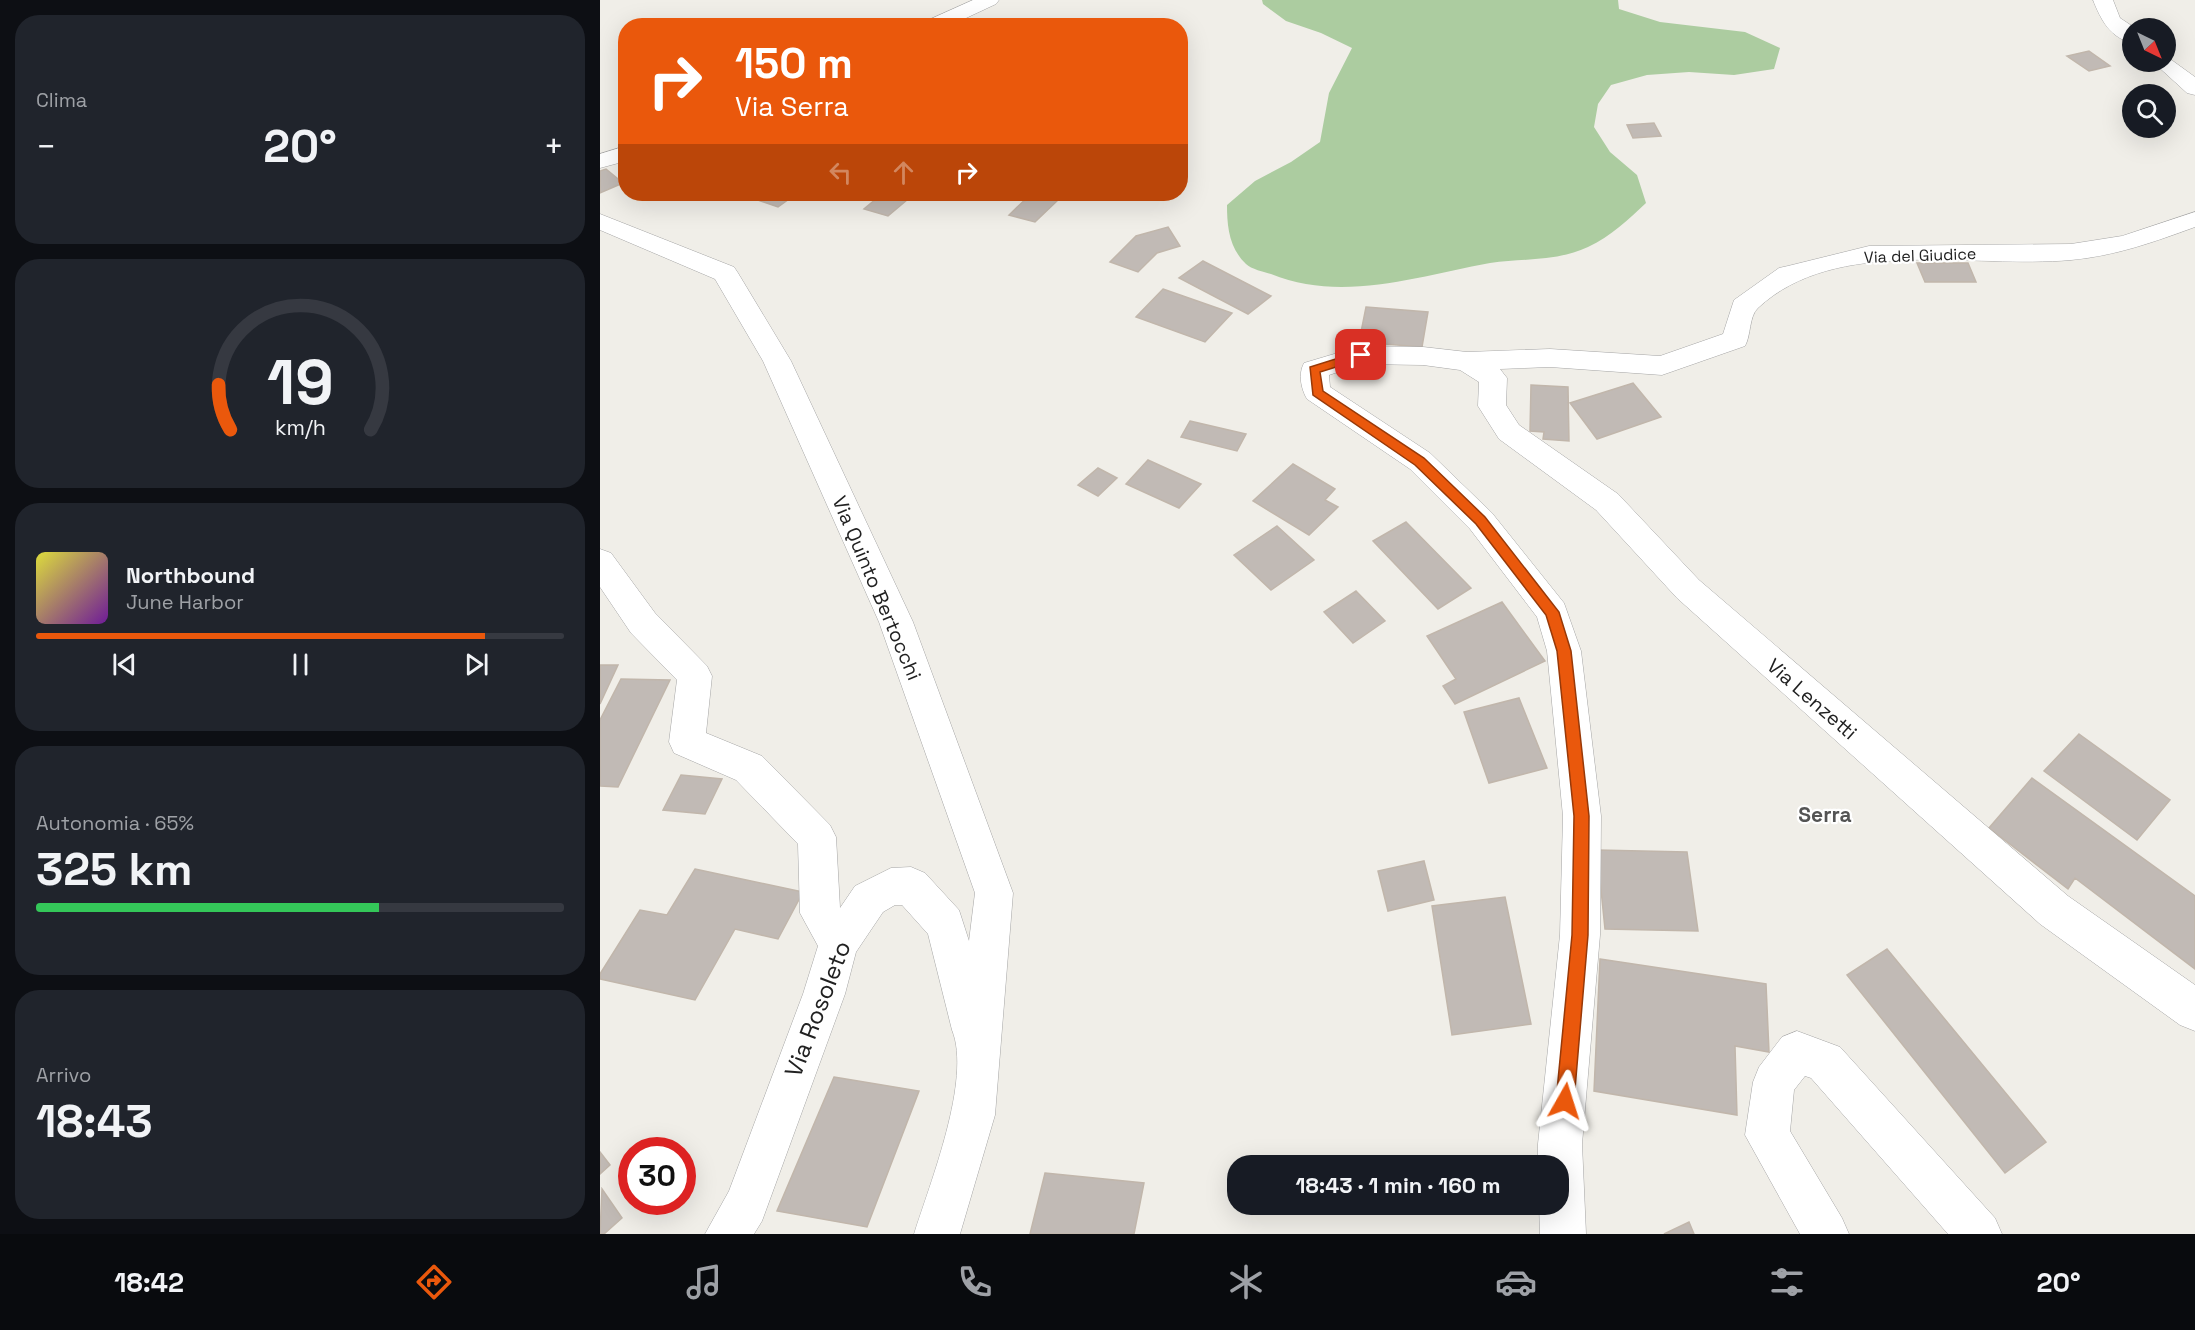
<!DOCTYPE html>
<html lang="it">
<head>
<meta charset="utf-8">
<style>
	:root { --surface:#171b24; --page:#20242c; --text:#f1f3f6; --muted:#9ea1a6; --line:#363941; --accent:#ea580c }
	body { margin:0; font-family:"Space Grotesk",sans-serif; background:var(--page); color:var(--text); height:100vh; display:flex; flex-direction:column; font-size:22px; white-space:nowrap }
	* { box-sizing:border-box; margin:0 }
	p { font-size:20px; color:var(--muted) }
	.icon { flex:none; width:33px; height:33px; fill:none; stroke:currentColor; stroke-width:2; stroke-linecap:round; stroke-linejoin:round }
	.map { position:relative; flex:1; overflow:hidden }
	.side { display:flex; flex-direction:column; gap:15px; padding:15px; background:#0d0f14; width:600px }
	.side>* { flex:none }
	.guide { position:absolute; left:18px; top:18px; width:570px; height:183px; border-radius:24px; box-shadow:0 6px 24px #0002; background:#ea580c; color:#fff; overflow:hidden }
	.needle { width:39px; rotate:137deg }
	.buttons { position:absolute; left:1522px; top:18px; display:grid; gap:12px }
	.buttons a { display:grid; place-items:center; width:54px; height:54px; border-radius:50%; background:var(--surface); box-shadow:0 6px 24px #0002; font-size:30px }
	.speed { position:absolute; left:18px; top:1137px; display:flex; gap:12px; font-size:30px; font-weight:700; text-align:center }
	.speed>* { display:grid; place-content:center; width:78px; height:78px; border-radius:50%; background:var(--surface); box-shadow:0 6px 24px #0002; line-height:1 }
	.speed .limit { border:9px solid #d22; background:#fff; color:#111 }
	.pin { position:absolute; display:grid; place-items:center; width:51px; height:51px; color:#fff; margin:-26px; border-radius:12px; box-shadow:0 3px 9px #0006 }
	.me { position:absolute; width:66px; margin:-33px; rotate:6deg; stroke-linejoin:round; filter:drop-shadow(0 0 4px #0008) }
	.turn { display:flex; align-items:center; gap:21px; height:126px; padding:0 18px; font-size:27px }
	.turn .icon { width:78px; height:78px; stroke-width:2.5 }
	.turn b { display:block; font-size:42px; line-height:51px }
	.lanes { display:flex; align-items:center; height:57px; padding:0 18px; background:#0003; justify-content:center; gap:30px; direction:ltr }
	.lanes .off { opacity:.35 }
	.big { font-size:45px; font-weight:700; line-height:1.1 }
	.side .tile { flex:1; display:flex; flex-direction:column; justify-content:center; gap:9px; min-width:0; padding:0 21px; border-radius:24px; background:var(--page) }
	.side .dial { align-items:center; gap:0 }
	.dial svg { height:156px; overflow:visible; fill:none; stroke:var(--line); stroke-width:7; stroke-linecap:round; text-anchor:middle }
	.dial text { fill:var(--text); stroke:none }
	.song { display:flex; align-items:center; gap:18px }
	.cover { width:72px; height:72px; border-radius:9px; background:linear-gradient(135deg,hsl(60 70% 55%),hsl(280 70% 35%)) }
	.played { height:6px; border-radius:3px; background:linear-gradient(90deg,var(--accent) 85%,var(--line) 85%) }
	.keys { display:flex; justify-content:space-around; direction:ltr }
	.heat { display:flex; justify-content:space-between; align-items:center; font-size:33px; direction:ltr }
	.charge { height:9px; border-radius:4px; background:linear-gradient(90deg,#34c759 65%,var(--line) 0) }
	.trip { position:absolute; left:627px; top:1155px; width:342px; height:60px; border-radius:24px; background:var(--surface); box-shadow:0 6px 24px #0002; font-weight:700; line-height:60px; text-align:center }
	.tabs { display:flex; height:96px; justify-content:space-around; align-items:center; background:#090b0e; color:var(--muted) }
	.tabs .icon { width:42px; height:42px }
	.tabs .current { color:var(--accent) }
	.tabs b { font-size:27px; color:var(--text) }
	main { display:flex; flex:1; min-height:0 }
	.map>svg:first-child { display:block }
</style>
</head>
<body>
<main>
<section class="side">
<div class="tile"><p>Clima</p>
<div class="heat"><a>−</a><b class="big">20°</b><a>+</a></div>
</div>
<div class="tile dial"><svg viewBox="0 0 100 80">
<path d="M14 69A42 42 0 1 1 86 69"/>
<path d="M14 69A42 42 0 0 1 8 46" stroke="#ea580c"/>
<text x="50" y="56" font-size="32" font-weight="700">19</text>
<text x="50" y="72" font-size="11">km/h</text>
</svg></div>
<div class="tile">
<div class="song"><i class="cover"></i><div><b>Northbound</b><p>June Harbor</p></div></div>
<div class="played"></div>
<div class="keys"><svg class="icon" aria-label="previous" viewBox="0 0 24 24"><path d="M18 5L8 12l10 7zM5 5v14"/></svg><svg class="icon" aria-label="pause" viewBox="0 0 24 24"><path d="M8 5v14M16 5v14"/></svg><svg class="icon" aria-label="next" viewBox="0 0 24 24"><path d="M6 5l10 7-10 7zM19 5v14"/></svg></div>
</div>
<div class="tile"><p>Autonomia · 65%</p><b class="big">325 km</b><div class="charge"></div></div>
<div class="tile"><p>Arrivo</p><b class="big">18:43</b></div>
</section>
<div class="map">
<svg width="1595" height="1234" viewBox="0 0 1595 1234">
	<rect width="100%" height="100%" fill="#f0eee8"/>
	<path fill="#accca0" d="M 662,0 L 1018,0 L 1019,9 L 1060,22 L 1145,32 L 1180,48 L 1174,69 L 1134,75 L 1089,72 L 1047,75 L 1011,85 L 998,104 L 994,127 L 1010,152 L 1037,175 L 1046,203 C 1028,220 1011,236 988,247 C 955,262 924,258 890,263 C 818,276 742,303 671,274 C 664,272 651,269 646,264 C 629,248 627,226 627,205 L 655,181 L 691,162 L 720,142 L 729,93 L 752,48 L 721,33 L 686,21 L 663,4 Z"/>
	<path fill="#c1bab5" stroke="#c1b6ab" stroke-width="1.5" d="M 1489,51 L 1510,66 L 1489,71 L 1467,56 Z
		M 1054,123 L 1061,136 L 1033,138 L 1027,125 Z
		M 6,169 L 23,183 L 0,193 L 0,171 Z
		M 141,194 L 196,194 L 178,207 Z
		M 282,194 L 314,194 L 288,216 L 264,209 Z
		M 431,194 L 460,198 L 435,222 L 409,215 Z
		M 568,227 L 580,246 L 557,253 L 538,272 L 510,262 L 536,236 Z
		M 603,261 L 671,296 L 648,314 L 579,278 Z
		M 1317,263 L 1368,263 L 1376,282 L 1325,282 Z
		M 563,289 L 632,313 L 605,342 L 536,317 Z
		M 766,307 L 828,312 L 822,347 L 759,342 Z
		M 1033,383 L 1061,417 L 997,439 L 970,403 Z
		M 931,385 L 968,387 L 969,441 L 943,439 L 944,432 L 930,431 Z
		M 590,421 L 646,434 L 637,451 L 581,437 Z
		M 548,460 L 601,484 L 579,508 L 526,484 Z
		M 693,464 L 735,489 L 725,500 L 738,507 L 709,535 L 653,501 Z
		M 498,468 L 517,478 L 498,496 L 478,485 Z
		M 806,522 L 871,588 L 838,609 L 773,541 Z
		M 677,526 L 714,560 L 671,590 L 634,555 Z
		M 756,591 L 785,621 L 753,643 L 724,612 Z
		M 902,602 L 945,661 L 855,704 L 843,686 L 856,679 L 827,636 Z
		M 0,665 L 18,665 L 0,704 Z
		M 21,679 L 70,680 L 18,787 L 0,786 L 0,720 Z
		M 919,698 L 947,768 L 889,783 L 864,712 Z
		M 1479,734 L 1570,800 L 1537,840 L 1444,771 Z
		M 81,775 L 122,779 L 105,814 L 63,810 Z
		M 1432,778 L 1595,896 L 1595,969 L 1475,878 L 1468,889 L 1389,828 Z
		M 997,850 L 1087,852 L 1098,931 L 1005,929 Z
		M 824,861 L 834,900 L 788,911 L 778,871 Z
		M 95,869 L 203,892 L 178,939 L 135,929 L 95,1000 L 0,979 L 0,974 L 40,910 L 67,915 Z
		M 905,897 L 931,1024 L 852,1035 L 832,906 Z
		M 1287,949 L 1446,1142 L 1405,1173 L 1247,975 Z
		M 1000,959 L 1166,984 L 1169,1052 L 1135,1046 L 1137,1115 L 994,1091 Z
		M 234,1077 L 319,1091 L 267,1227 L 177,1211 Z
		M 0,1152 L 10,1165 L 0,1174 Z
		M 445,1173 L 544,1183 L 534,1234 L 430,1234 Z
		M 2,1189 L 22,1218 L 4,1234 L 0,1234 Z
		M 1089,1222 L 1094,1234 L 1064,1234 Z"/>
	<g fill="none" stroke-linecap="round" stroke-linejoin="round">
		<defs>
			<path id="minor" d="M 373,0 L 399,0 L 396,4 L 349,26 L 321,26 L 324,22 Z
				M 1493,0 L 1513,0 L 1520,18 L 1535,28 L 1533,43 C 1510,38 1501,20 1493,0 Z
				M 1566,56 L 1595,77 L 1595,95 L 1587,93 L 1553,62 L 1566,62 Z
				M 26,146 L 26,161 L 0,168 L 0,154 Z
				M 1595,212 L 1595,227 C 1554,242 1515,256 1471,260 C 1374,269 1236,235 1158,308 C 1149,316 1151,336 1145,346 L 1062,375 L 950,367 L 900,369 L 907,378 L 906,405 L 919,425 L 1018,494 L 1099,580 L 1468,896 L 1595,985 L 1595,1031 L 1580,1025 L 1440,924 L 1077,598 L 996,510 L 899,439 L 878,406 L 879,382 L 860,370 L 823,365 L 762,364 L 729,375 L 730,387 L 830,453 L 892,513 L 964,603 L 981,651 L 1001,816 L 1000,935 L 982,1144 L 986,1234 L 940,1234 L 939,1204 L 958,1204 L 958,1166 L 938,1166 L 938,1144 L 960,935 L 963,816 L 947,651 L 937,617 L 870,529 L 810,469 L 707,399 C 701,389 698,374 704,363 L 761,346 L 823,347 L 867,352 L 950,349 L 1060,356 L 1123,334 L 1134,300 L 1179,268 L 1188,266 L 1269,246 L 1471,244 L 1522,236 Z
				M 0,214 L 134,267 L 138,273 L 191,361 L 313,622 L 413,893 L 395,1115 L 360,1234 L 314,1234 C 330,1183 372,1079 352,1030 L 328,934 L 302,905 L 295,905 L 283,912 L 256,952 L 245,994 L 162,1221 L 154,1234 L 105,1234 L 129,1191 L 203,994 L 218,946 L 200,913 L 198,844 L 136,780 L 74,753 L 69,742 L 77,680 L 31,633 L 0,587 L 0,549 L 11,553 L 55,613 L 107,666 L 112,676 L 106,733 L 162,756 L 230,825 L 236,837 L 240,908 L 255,886 L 291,868 L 311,867 L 325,873 L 359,910 L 369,941 L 375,893 L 279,622 L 163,361 L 115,279 L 0,230 Z
				M 1197,1031 L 1240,1047 L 1395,1218 L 1402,1234 L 1348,1234 L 1211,1078 L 1205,1076 L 1194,1090 L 1190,1131 L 1242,1218 L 1249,1234 L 1200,1234 L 1145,1135 L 1153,1082 L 1159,1067 L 1182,1037 Z"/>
		</defs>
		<use href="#minor" stroke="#a5a5a5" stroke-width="1"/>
		<use href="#minor" fill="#fff" fill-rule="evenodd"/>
	</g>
	<path fill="#ea580c" stroke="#983908" stroke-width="1.5" d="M 761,351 L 765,352 L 765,358 L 720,372 L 723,391 L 824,458 L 885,517 L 959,612 L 971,651 L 989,816 L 988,935 L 974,1101 L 971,1107 L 965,1110 L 959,1107 L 956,1101 L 972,935 L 974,816 L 957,651 L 946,615 L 876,524 L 815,465 L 713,395 L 710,367 Z"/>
	<g text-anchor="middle" stroke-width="4.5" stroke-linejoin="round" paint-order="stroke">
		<g font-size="16" fill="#212121" stroke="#fff">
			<text transform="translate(1320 255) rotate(-2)" y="6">Via del Giudice</text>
		</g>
		<g font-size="20" fill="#212121" stroke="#fff">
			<text transform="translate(277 588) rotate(67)" y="7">Via Quinto Bertocchi</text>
			<text transform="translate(1212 699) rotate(41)" y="7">Via Lenzetti</text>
		</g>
		<g font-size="21" font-weight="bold" fill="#545454" stroke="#fff">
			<text x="1225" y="822">Serra</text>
		</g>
		<g font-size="24" fill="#212121" stroke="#fff">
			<text transform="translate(218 1009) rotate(-69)" y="8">Via Rosoleto</text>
		</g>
	</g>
</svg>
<div class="buttons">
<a><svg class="needle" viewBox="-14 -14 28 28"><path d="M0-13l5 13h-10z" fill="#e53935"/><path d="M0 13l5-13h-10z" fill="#9ea1a6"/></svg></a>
<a><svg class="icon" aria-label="search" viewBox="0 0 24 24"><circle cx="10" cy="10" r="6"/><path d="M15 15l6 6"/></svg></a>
</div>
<div class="speed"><div class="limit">30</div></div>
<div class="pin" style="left:761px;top:355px;background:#d93025"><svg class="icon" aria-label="arrive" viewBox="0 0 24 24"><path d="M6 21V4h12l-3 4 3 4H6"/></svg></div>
<svg class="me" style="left:965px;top:1101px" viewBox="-20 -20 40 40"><path d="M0-17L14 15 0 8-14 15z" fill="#ea580c" stroke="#fff" stroke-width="4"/></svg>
<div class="trip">18:43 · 1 min · 160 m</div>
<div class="guide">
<div class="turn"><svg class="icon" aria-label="right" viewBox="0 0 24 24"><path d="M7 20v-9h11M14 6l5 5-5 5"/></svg><div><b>150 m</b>Via Serra</div></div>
<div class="lanes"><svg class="icon off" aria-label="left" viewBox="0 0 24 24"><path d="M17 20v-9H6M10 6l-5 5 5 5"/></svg><svg class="icon off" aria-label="ahead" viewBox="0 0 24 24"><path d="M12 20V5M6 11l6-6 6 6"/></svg><svg class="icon" aria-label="right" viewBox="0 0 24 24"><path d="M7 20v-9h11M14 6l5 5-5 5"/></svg></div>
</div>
</div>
</main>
<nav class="tabs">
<b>18:42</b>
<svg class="icon current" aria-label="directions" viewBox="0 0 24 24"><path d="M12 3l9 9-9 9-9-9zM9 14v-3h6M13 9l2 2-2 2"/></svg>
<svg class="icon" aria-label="music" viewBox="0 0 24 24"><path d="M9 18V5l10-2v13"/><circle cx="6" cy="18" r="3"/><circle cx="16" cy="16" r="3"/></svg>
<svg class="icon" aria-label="phone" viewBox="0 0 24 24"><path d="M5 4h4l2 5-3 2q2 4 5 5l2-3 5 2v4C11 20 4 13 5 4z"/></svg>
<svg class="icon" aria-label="climate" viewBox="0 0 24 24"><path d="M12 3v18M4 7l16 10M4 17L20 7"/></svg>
<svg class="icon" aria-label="car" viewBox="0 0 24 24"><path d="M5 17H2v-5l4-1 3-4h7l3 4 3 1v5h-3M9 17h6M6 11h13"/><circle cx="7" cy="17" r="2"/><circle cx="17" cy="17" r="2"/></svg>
<svg class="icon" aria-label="filters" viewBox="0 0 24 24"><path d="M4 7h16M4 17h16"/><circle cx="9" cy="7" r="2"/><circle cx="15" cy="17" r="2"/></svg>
<b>20°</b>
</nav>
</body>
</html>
